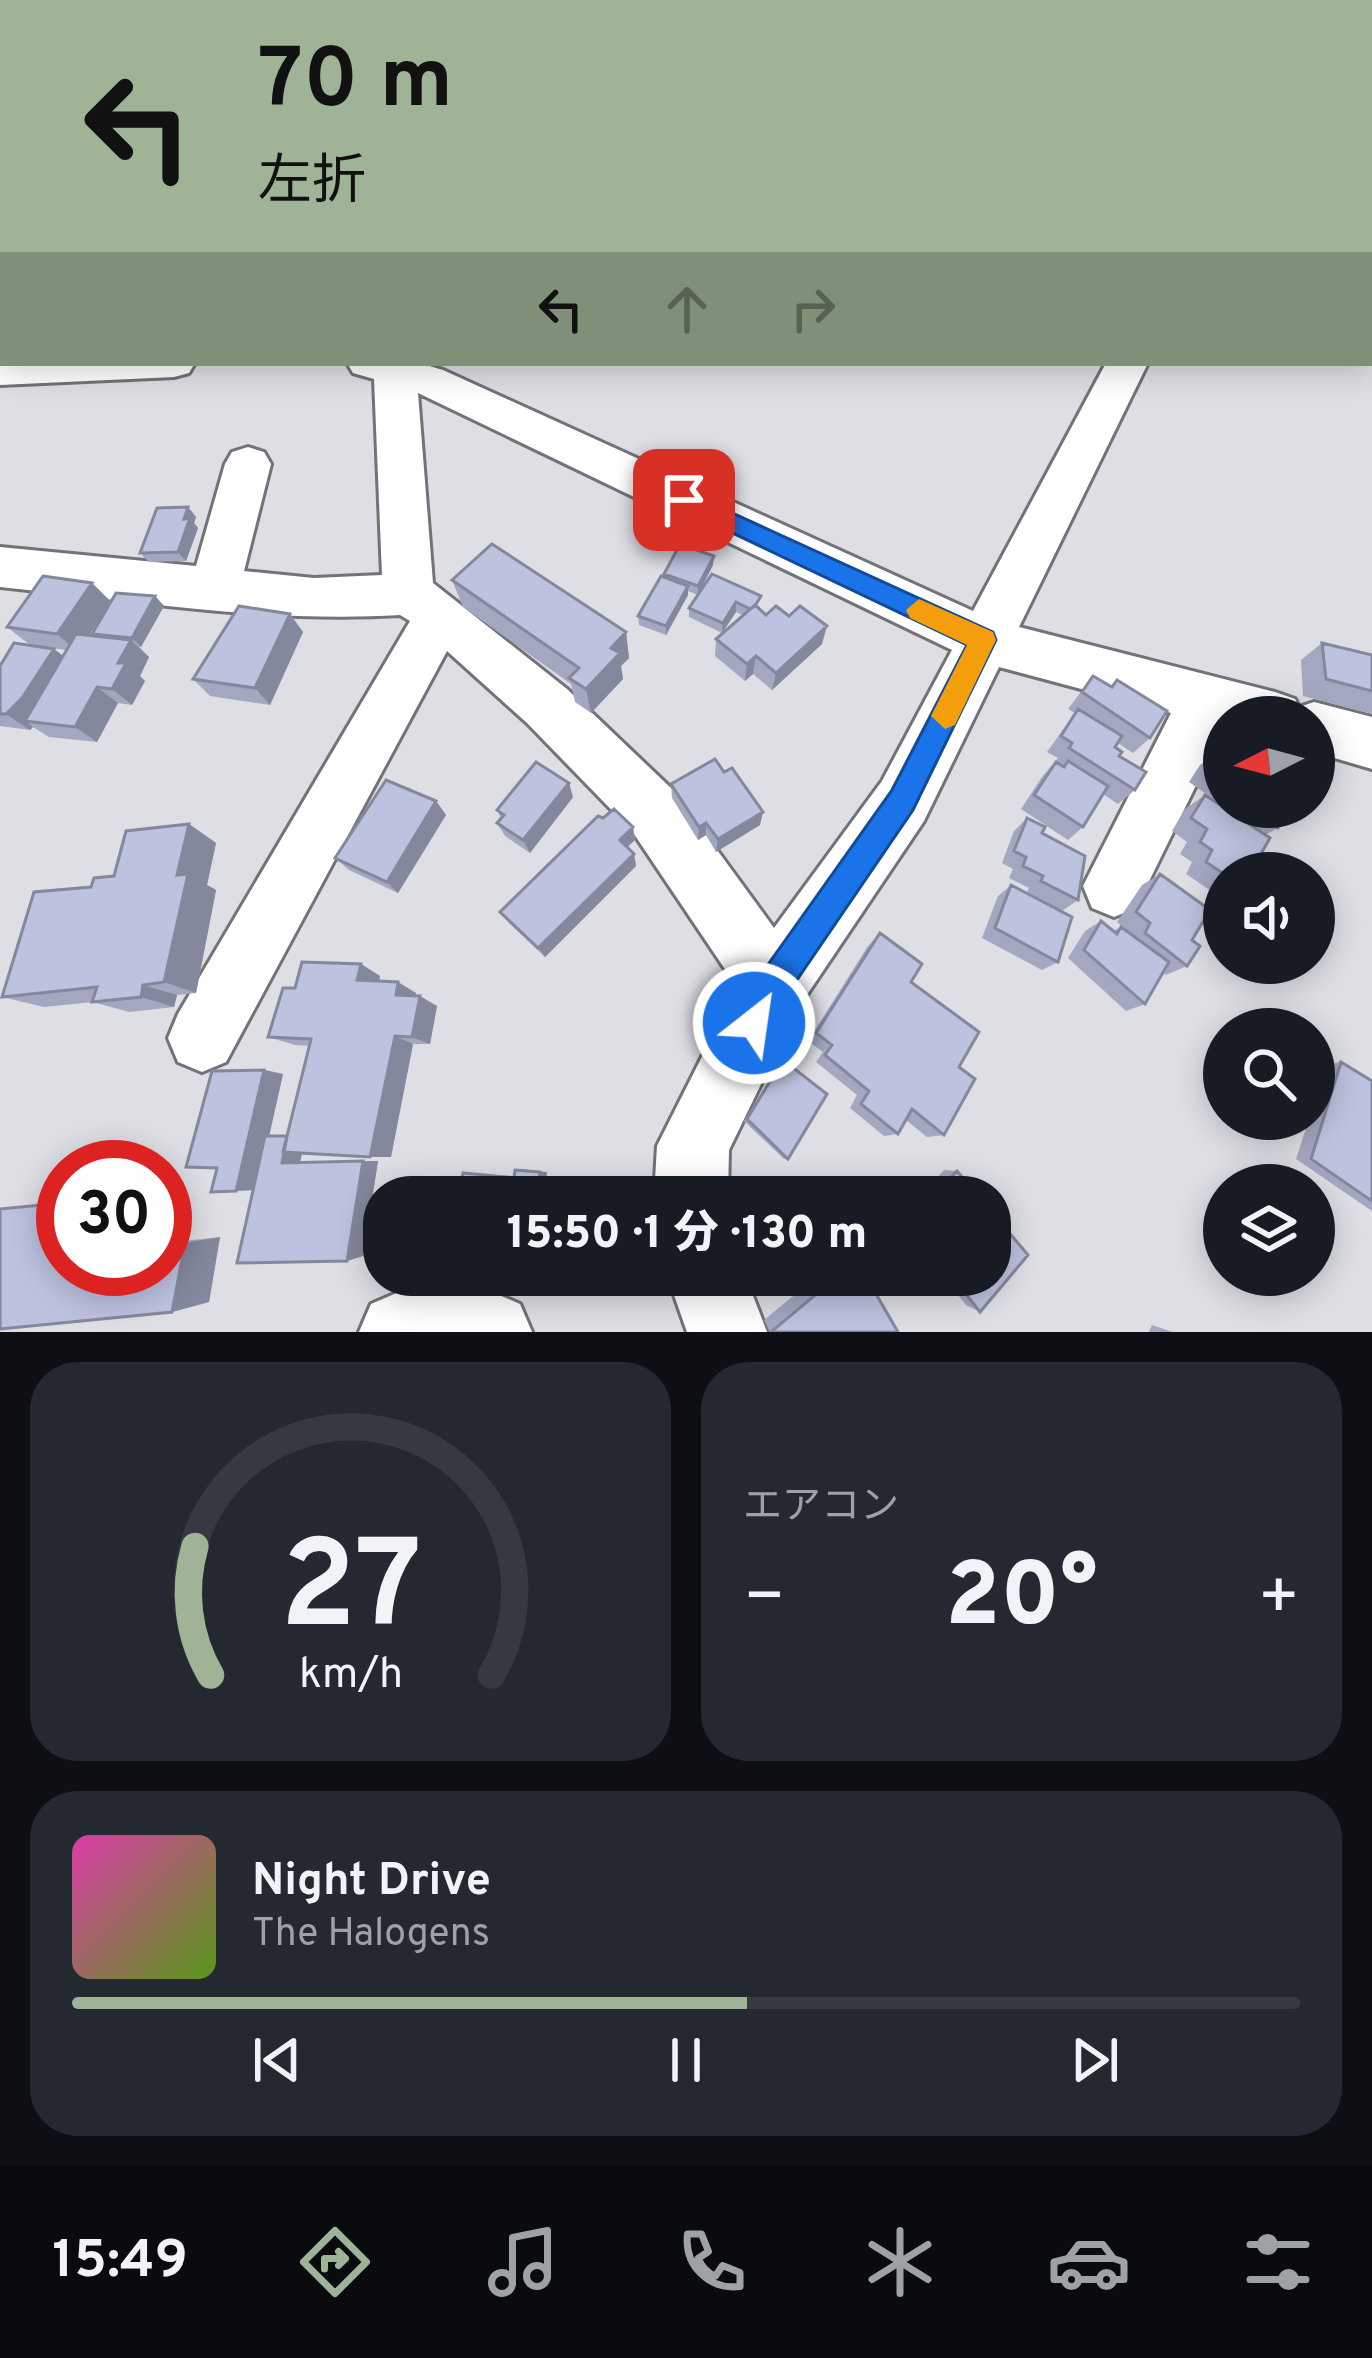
<!DOCTYPE html>
<html lang="ja">
<head>
<meta charset="utf-8">
<style>
	:root { --surface:#171b24; --page:#242831; --text:#f1f3f6; --muted:#9ea1a6; --line:#363941; --accent:#9fb397 }
	body { margin:0; font-family:Overpass,"Noto Sans JP",sans-serif; background:var(--page); color:var(--text); height:100vh; display:flex; flex-direction:column; font-size:45px; white-space:nowrap }
	* { box-sizing:border-box; margin:0 }
	p { font-size:39px; color:var(--muted) }
	.icon { flex:none; width:66px; height:66px; fill:none; stroke:currentColor; stroke-width:2; stroke-linecap:round; stroke-linejoin:round }
	.map { position:relative; height:1332px; overflow:hidden }
	.side { display:flex; flex-direction:column; gap:30px; padding:30px; background:#0d0f14; flex:1 }
	.side>* { flex:none }
	.top-card { position:absolute; left:0px; top:0px; width:1374px; height:366px; box-shadow:0 6px 30px #0003; background:#9fb397; color:#111; overflow:hidden }
	.needle { width:78px; rotate:264deg }
	.buttons { position:absolute; left:1203px; top:696px; display:grid; gap:24px }
	.buttons a { display:grid; place-items:center; width:132px; height:132px; border-radius:50%; background:var(--surface); box-shadow:0 6px 30px #0003; font-size:60px }
	.speed { position:absolute; left:36px; top:1140px; display:flex; gap:24px; font-size:60px; font-weight:700; text-align:center }
	.speed>* { display:grid; place-content:center; width:156px; height:156px; border-radius:50%; background:var(--surface); box-shadow:0 6px 30px #0003; line-height:1 }
	.speed .limit { border:18px solid #d22; background:#fff; color:#111 }
	.pin { position:absolute; display:grid; place-items:center; width:102px; height:102px; color:#fff; margin:-51px; border-radius:24px; box-shadow:0 6px 18px #0006 }
	.me { position:absolute; width:132px; margin:-66px; rotate:30deg; stroke-linejoin:round; filter:drop-shadow(0 0 9px #0008) }
	.turn { display:flex; align-items:center; gap:42px; height:252px; padding:0 60px; font-size:54px }
	.turn .icon { width:156px; height:156px; stroke-width:2.5 }
	.turn b { display:block; font-size:84px; line-height:102px }
	.lanes { display:flex; align-items:center; height:114px; padding:0 60px; background:#0003; justify-content:center; gap:60px; direction:ltr }
	.lanes .off { opacity:.35 }
	.big { font-size:90px; font-weight:800; line-height:1.1 }
	.side .widget { flex:1; display:flex; flex-direction:column; justify-content:center; gap:18px; min-width:0; padding:0 42px; border-radius:48px; background:var(--page) }
	.side .dial { align-items:center; gap:0 }
	.dial svg { height:312px; overflow:visible; fill:none; stroke:var(--line); stroke-width:7; stroke-linecap:round; text-anchor:middle }
	.dial text { fill:var(--text); stroke:none }
	.song { display:flex; align-items:center; gap:36px }
	.cover { width:144px; height:144px; border-radius:18px; background:linear-gradient(135deg,hsl(320 70% 55%),hsl(90 70% 35%)) }
	.played { height:12px; border-radius:6px; background:linear-gradient(90deg,var(--accent) 55%,var(--line) 55%) }
	.keys { display:flex; justify-content:space-around; direction:ltr }
	.heat { display:flex; justify-content:space-between; align-items:center; font-size:66px; direction:ltr }
	.side .tiles { flex:1; display:grid; gap:30px; grid-template-columns:1fr 1fr }
	.widget:last-child { grid-column:span 2 }
	.trip { position:absolute; left:363px; top:1176px; width:648px; height:120px; border-radius:48px; background:var(--surface); box-shadow:0 6px 30px #0003; font-weight:800; line-height:120px; text-align:center }
	.dock { display:flex; height:192px; justify-content:space-around; align-items:center; background:#090b0e; color:var(--muted) }
	.dock .icon { width:84px; height:84px }
	.dock .on { color:var(--accent) }
	.dock b { font-size:54px; color:var(--text) }
	.map>svg:first-child { display:block }
</style>
</head>
<body>
<div class="map">
<svg width="1372" height="1332" viewBox="0 0 1372 1332">
	<rect width="100%" height="100%" fill="#dedfe5"/>
	<g fill="none" stroke-linecap="round" stroke-linejoin="round">
		<defs>
			<path id="minor" d="M 411,0 L 439,0 L 410,3 Z
				M 1137,0 L 1165,0 L 1165,3 L 1137,3 Z
				M 0,215 L 3,215 L 3,237 L 0,237 Z
				M 1372,242 L 1372,265 L 1371,265 L 1371,242 Z
				M 1371,318 L 1372,318 L 1372,344 L 1371,344 Z
				M 0,357 L 3,363 L 195,363 L 189,373 L 174,377 L 0,385 Z
				M 347,363 L 419,363 L 443,370 L 973,611 L 1106,363 L 1148,363 L 1019,627 L 1275,692 L 1295,699 L 1299,707 L 1314,702 L 1372,717 L 1372,769 L 1314,752 L 1314,717 L 1224,717 L 1224,728 L 1136,908 L 1114,917 L 1092,908 L 1083,886 L 1171,713 L 999,667 L 924,821 L 798,1008 L 729,1150 L 728,1197 L 654,1197 L 657,1146 L 737,987 L 632,831 L 527,723 L 447,651 L 226,1062 L 202,1072 L 178,1062 L 168,1038 L 178,1014 L 410,621 L 400,615 C 266,623 134,601 0,587 L 0,547 L 196,566 L 225,464 L 232,452 L 248,447 L 264,452 L 271,464 L 244,571 L 314,578 L 382,575 L 374,379 L 353,373 ZM 418,393 L 952,650 L 882,781 L 774,928 L 674,791 L 567,689 L 433,583 Z
				M 667,1275 L 745,1275 L 767,1332 L 687,1332 Z
				M 399,1292 L 492,1292 L 520,1304 L 532,1332 L 359,1332 L 371,1304 Z"/>
		</defs>
		<use href="#minor" stroke="#727378" stroke-width="6"/>
		<use href="#minor" fill="#fff" fill-rule="evenodd"/>
	</g>
	<path fill="#a3a7c0" fill-rule="evenodd" d="M 188,507 L 196,517 L 194,523 L 198,528 L 186,561 L 149,562 L 140,553 Z
		M 713,565 L 698,595 L 760,606 L 758,608 L 766,615 L 822,644 L 772,690 L 753,674 L 745,681 L 715,656 L 716,639 L 743,615 L 736,612 L 722,633 L 689,617 L 689,608 L 698,595 L 688,591 L 688,595 L 666,635 L 639,625 L 638,616 L 664,577 L 664,574 Z
		M 452,580 L 626,632 L 629,658 L 621,666 L 623,679 L 591,713 L 575,702 L 571,684 L 463,607 Z
		M 92,583 L 111,602 L 155,596 L 164,606 L 141,647 L 139,647 L 149,657 L 140,676 L 145,681 L 132,705 L 118,703 L 97,742 L 49,737 L 33,727 L 30,730 L 0,726 L 0,666 L 54,649 L 63,656 L 67,650 L 30,645 L 7,627 ZM 106,609 L 94,636 L 89,635 Z
		M 290,614 L 303,632 L 270,705 L 210,696 L 193,679 Z
		M 1322,643 L 1372,655 L 1372,714 L 1303,696 L 1301,660 Z
		M 1093,676 L 1150,738 L 1133,753 L 1118,743 L 1115,747 L 1135,790 L 1118,804 L 1103,794 L 1083,827 L 1068,840 L 1021,809 L 1042,777 L 1058,758 L 1047,752 L 1075,713 L 1068,709 Z
		M 1224,737 L 1224,807 L 1289,807 L 1278,828 L 1265,835 L 1224,873 L 1224,896 L 1220,897 L 1186,874 L 1192,862 L 1180,854 L 1187,842 L 1172,831 L 1185,809 L 1205,795 L 1214,802 L 1215,800 L 1189,782 L 1200,765 L 1215,754 Z
		M 671,784 L 760,825 L 716,852 L 706,835 L 698,840 L 672,798 Z
		M 573,797 L 530,853 L 505,836 L 497,823 L 501,818 L 497,810 Z
		M 436,801 L 446,815 L 398,893 L 349,870 L 335,858 Z
		M 1027,818 L 1042,833 L 1078,900 L 1062,911 L 1027,892 L 1029,888 L 1009,878 L 1013,869 L 1002,863 L 1014,831 Z
		M 189,824 L 216,843 L 207,885 L 216,890 L 196,993 L 177,995 L 174,1007 L 129,1012 L 93,1002 L 44,1007 L 2,997 L 91,887 L 114,876 Z
		M 633,827 L 635,840 L 627,847 L 634,854 L 636,866 L 545,957 L 508,922 L 500,912 Z
		M 1160,874 L 1192,940 L 1187,966 L 1166,975 L 1163,972 L 1145,1004 L 1126,1011 L 1068,958 L 1085,931 L 1101,921 L 1113,931 L 1121,927 L 1131,934 L 1117,922 L 1142,885 Z
		M 1011,885 L 1058,962 L 1042,970 L 982,938 L 998,896 Z
		M 880,933 L 911,982 L 959,1067 L 944,1135 L 927,1137 L 906,1120 L 898,1134 L 884,1136 L 850,1108 L 857,1095 L 816,1062 L 823,1052 L 808,1041 L 868,946 Z
		M 361,964 L 380,976 L 379,981 L 416,993 L 415,996 L 437,1006 L 430,1044 L 413,1044 L 391,1157 L 302,1153 L 300,1162 L 378,1161 L 363,1256 L 347,1261 L 253,1190 L 264,1070 L 283,1074 L 269,1136 L 287,1136 L 310,1046 L 295,1045 L 268,1037 L 295,988 Z
		M 783,1060 L 788,1159 L 784,1159 L 744,1121 Z
		M 1341,1062 L 1372,1081 L 1372,1211 L 1296,1159 L 1309,1119 L 1314,1119 L 1314,1103 L 1327,1064 Z
		M 522,1169 L 547,1172 L 544,1197 L 408,1197 L 411,1184 L 424,1183 L 461,1187 L 463,1173 L 514,1176 L 515,1170 Z
		M 944,1170 L 957,1171 L 979,1197 L 920,1197 Z
		M 220,1237 L 209,1302 L 172,1312 L 63,1269 L 165,1269 L 165,1243 Z
		M 819,1275 L 865,1275 L 770,1332 L 764,1320 Z
		M 942,1275 L 990,1275 L 980,1312 L 966,1305 Z
		M 1152,1325 L 1173,1332 L 1149,1332 Z"/>
	<path fill="#84889c" d="M 188,507 L 196,517 L 194,523 L 198,528 L 186,561 L 178,552 L 184,519 Z
		M 714,556 L 713,565 L 698,595 L 698,586 Z
		M 92,583 L 111,602 L 78,652 L 57,634 Z
		M 688,586 L 688,595 L 666,635 L 666,626 Z
		M 155,596 L 164,606 L 141,647 L 132,638 Z
		M 736,602 L 736,612 L 722,633 L 723,623 Z
		M 290,614 L 303,632 L 270,705 L 255,688 Z
		M 827,626 L 822,644 L 772,690 L 776,673 Z
		M 626,632 L 629,658 L 621,666 L 623,679 L 591,713 L 586,689 L 611,648 Z
		M 131,640 L 149,657 L 140,676 L 145,681 L 132,705 L 112,689 L 118,663 Z
		M 54,649 L 76,666 L 25,721 L 33,727 L 30,730 L 6,714 Z
		M 756,656 L 753,674 L 745,681 L 747,664 Z
		M 97,687 L 118,703 L 97,742 L 75,727 Z
		M 569,783 L 573,797 L 530,853 L 523,840 Z
		M 436,801 L 446,815 L 398,893 L 387,882 Z
		M 763,812 L 760,825 L 716,852 L 718,839 Z
		M 706,823 L 706,835 L 698,840 L 699,827 Z
		M 189,824 L 216,843 L 207,885 L 216,890 L 196,993 L 164,982 L 177,875 Z
		M 633,827 L 635,840 L 622,852 L 620,840 Z
		M 634,854 L 636,866 L 545,957 L 538,948 Z
		M 361,964 L 380,976 L 377,991 L 357,980 Z
		M 398,982 L 416,993 L 413,1005 L 396,995 Z
		M 143,985 L 177,995 L 174,1007 L 141,997 Z
		M 420,996 L 437,1006 L 430,1044 L 412,1037 Z
		M 395,1036 L 413,1044 L 391,1157 L 370,1157 Z
		M 264,1070 L 283,1074 L 257,1190 L 236,1191 Z
		M 287,1136 L 305,1137 L 300,1163 L 282,1163 Z
		M 363,1161 L 378,1161 L 363,1256 L 347,1261 Z
		M 540,1172 L 547,1172 L 544,1197 L 537,1197 Z
		M 220,1237 L 209,1302 L 172,1312 L 185,1243 Z"/>
	<path fill="#bdc2df" stroke="#84889c" stroke-width="3" d="M 3,234 L 3,264 L 0,262 L 0,237 Z
		M 188,507 L 184,519 L 190,518 L 178,552 L 140,553 L 157,508 Z
		M 492,544 L 626,632 L 611,648 L 620,653 L 586,689 L 569,678 L 579,668 L 452,580 Z
		M 680,544 L 714,556 L 698,586 L 664,574 Z
		M 712,574 L 761,596 L 755,606 L 750,609 L 736,602 L 723,623 L 689,608 Z
		M 43,576 L 92,583 L 57,634 L 7,627 Z
		M 661,576 L 688,586 L 666,626 L 638,616 Z
		M 116,593 L 155,596 L 132,638 L 92,634 Z
		M 755,605 L 766,615 L 776,606 L 789,616 L 800,606 L 827,626 L 776,673 L 756,656 L 747,664 L 716,639 Z
		M 239,606 L 290,614 L 255,688 L 193,679 Z
		M 76,634 L 131,640 L 118,663 L 126,663 L 112,689 L 97,687 L 75,727 L 25,721 Z
		M 14,643 L 54,649 L 22,698 L 6,714 L 0,714 L 0,666 Z
		M 1322,643 L 1372,655 L 1372,691 L 1326,679 Z
		M 1093,676 L 1112,687 L 1117,680 L 1167,711 L 1150,738 L 1082,692 Z
		M 1078,709 L 1122,736 L 1115,747 L 1122,752 L 1119,756 L 1146,772 L 1135,790 L 1069,748 L 1072,743 L 1061,736 Z
		M 1219,751 L 1224,753 L 1224,778 L 1208,768 Z
		M 715,759 L 724,772 L 732,768 L 763,812 L 718,839 L 706,823 L 699,827 L 671,784 Z
		M 1068,761 L 1108,786 L 1083,827 L 1034,795 L 1056,762 L 1064,767 Z
		M 536,762 L 569,783 L 523,840 L 497,823 L 504,815 L 497,810 Z
		M 386,780 L 436,801 L 387,882 L 335,858 Z
		M 1205,795 L 1270,838 L 1250,873 L 1224,874 L 1206,862 L 1212,850 L 1200,842 L 1207,829 L 1191,818 Z
		M 1239,807 L 1289,807 L 1278,828 Z
		M 614,809 L 633,827 L 620,840 L 634,854 L 538,948 L 500,912 L 598,816 L 603,818 Z
		M 1027,818 L 1045,827 L 1042,833 L 1085,856 L 1078,900 L 1041,881 L 1043,876 L 1023,866 L 1026,857 L 1014,851 Z
		M 189,824 L 177,875 L 188,874 L 164,982 L 143,985 L 141,997 L 92,1002 L 97,987 L 2,997 L 34,892 L 91,887 L 94,878 L 114,876 L 126,831 Z
		M 1160,874 L 1210,910 L 1192,940 L 1200,946 L 1187,966 L 1145,933 L 1150,923 L 1136,912 Z
		M 1011,885 L 1072,917 L 1058,962 L 995,928 Z
		M 1101,921 L 1117,934 L 1121,927 L 1169,962 L 1145,1004 L 1084,950 Z
		M 880,933 L 922,964 L 911,982 L 979,1032 L 959,1067 L 975,1079 L 944,1135 L 912,1109 L 898,1134 L 861,1104 L 869,1091 L 825,1055 L 832,1045 L 816,1033 Z
		M 302,962 L 361,964 L 357,980 L 398,982 L 396,995 L 420,996 L 412,1037 L 395,1036 L 370,1157 L 283,1152 L 311,1039 L 268,1037 L 283,988 L 295,988 Z
		M 783,1060 L 827,1094 L 788,1159 L 747,1119 Z
		M 1341,1062 L 1372,1081 L 1372,1201 L 1311,1159 Z
		M 264,1070 L 236,1191 L 211,1192 L 217,1168 L 186,1167 L 212,1071 Z
		M 265,1136 L 287,1136 L 282,1163 L 363,1161 L 347,1261 L 237,1263 Z
		M 515,1170 L 540,1172 L 537,1197 L 408,1197 L 411,1184 L 460,1189 L 463,1173 L 514,1178 Z
		M 957,1171 L 979,1197 L 933,1197 Z
		M 63,1203 L 63,1269 L 165,1269 L 165,1245 L 185,1243 L 172,1312 L 0,1329 L 0,1209 Z
		M 990,1210 L 1028,1255 L 980,1312 L 951,1275 L 990,1275 Z
		M 442,1275 L 527,1275 L 526,1282 Z
		M 839,1275 L 865,1275 L 898,1332 L 771,1332 Z"/>
	<path fill="#1a73e8" stroke="#114b97" stroke-width="3" d="M 684,491 L 993,632 L 996,640 L 913,810 L 786,996 L 766,1035 L 754,1041 L 742,1035 L 737,1023 L 762,973 L 892,790 L 967,645 L 676,506 L 672,500 Z"/>
	<path fill="#f59e0b" d="M 919,599 L 993,632 L 996,640 L 955,725 L 945,729 L 931,716 L 967,645 L 910,618 L 906,610 Z"/>
</svg>
<div class="buttons">
<a><svg class="needle" viewBox="-14 -14 28 28"><path d="M0-13l5 13h-10z" fill="#e53935"/><path d="M0 13l5-13h-10z" fill="#9ea1a6"/></svg></a>
<a><svg class="icon" aria-label="sound" viewBox="0 0 24 24"><path d="M4 9h4l5-4v14l-5-4H4zM17 9q2 3 0 6"/></svg></a>
<a><svg class="icon" aria-label="search" viewBox="0 0 24 24"><circle cx="10" cy="10" r="6"/><path d="M15 15l6 6"/></svg></a>
<a><svg class="icon" aria-label="layers" viewBox="0 0 24 24"><path d="M12 4l9 5-9 5-9-5zM3 14l9 5 9-5"/></svg></a>
</div>
<div class="speed"><div class="limit">30</div></div>
<div class="pin" style="left:684px;top:500px;background:#d93025"><svg class="icon" aria-label="arrive" viewBox="0 0 24 24"><path d="M6 21V4h12l-3 4 3 4H6"/></svg></div>
<svg class="me" style="left:754px;top:1023px" viewBox="-20 -20 40 40"><circle r="17" fill="#1a73e8" stroke="#fff" stroke-width="3"/><path d="M0-11L8 9 0 5-8 9z" fill="#fff"/></svg>
<div class="trip">15:50 · 1 分 · 130 m</div>
<div class="top-card">
<div class="turn"><svg class="icon" aria-label="left" viewBox="0 0 24 24"><path d="M17 20v-9H6M10 6l-5 5 5 5"/></svg><div><b>70 m</b>左折</div></div>
<div class="lanes"><svg class="icon" aria-label="left" viewBox="0 0 24 24"><path d="M17 20v-9H6M10 6l-5 5 5 5"/></svg><svg class="icon off" aria-label="ahead" viewBox="0 0 24 24"><path d="M12 20V5M6 11l6-6 6 6"/></svg><svg class="icon off" aria-label="right" viewBox="0 0 24 24"><path d="M7 20v-9h11M14 6l5 5-5 5"/></svg></div>
</div>
</div>
<section class="side">
<div class="tiles">
<div class="widget dial"><svg viewBox="0 0 100 80">
<path d="M14 69A42 42 0 1 1 86 69"/>
<path d="M14 69A42 42 0 0 1 10 36" stroke="#9fb397"/>
<text x="50" y="56" font-size="32" font-weight="700">27</text>
<text x="50" y="72" font-size="11">km/h</text>
</svg></div>
<div class="widget"><p>エアコン</p>
<div class="heat"><a>−</a><b class="big">20°</b><a>+</a></div>
</div>
<div class="widget">
<div class="song"><i class="cover"></i><div><b>Night Drive</b><p>The Halogens</p></div></div>
<div class="played"></div>
<div class="keys"><svg class="icon" aria-label="previous" viewBox="0 0 24 24"><path d="M18 5L8 12l10 7zM5 5v14"/></svg><svg class="icon" aria-label="pause" viewBox="0 0 24 24"><path d="M8 5v14M16 5v14"/></svg><svg class="icon" aria-label="next" viewBox="0 0 24 24"><path d="M6 5l10 7-10 7zM19 5v14"/></svg></div>
</div>
</div>
</section>
<nav class="dock">
<b>15:49</b>
<svg class="icon on" aria-label="directions" viewBox="0 0 24 24"><path d="M12 3l9 9-9 9-9-9zM9 14v-3h6M13 9l2 2-2 2"/></svg>
<svg class="icon" aria-label="music" viewBox="0 0 24 24"><path d="M9 18V5l10-2v13"/><circle cx="6" cy="18" r="3"/><circle cx="16" cy="16" r="3"/></svg>
<svg class="icon" aria-label="phone" viewBox="0 0 24 24"><path d="M5 4h4l2 5-3 2q2 4 5 5l2-3 5 2v4C11 20 4 13 5 4z"/></svg>
<svg class="icon" aria-label="climate" viewBox="0 0 24 24"><path d="M12 3v18M4 7l16 10M4 17L20 7"/></svg>
<svg class="icon" aria-label="car" viewBox="0 0 24 24"><path d="M5 17H2v-5l4-1 3-4h7l3 4 3 1v5h-3M9 17h6M6 11h13"/><circle cx="7" cy="17" r="2"/><circle cx="17" cy="17" r="2"/></svg>
<svg class="icon" aria-label="filters" viewBox="0 0 24 24"><path d="M4 7h16M4 17h16"/><circle cx="9" cy="7" r="2"/><circle cx="15" cy="17" r="2"/></svg>
</nav>
</body>
</html>
